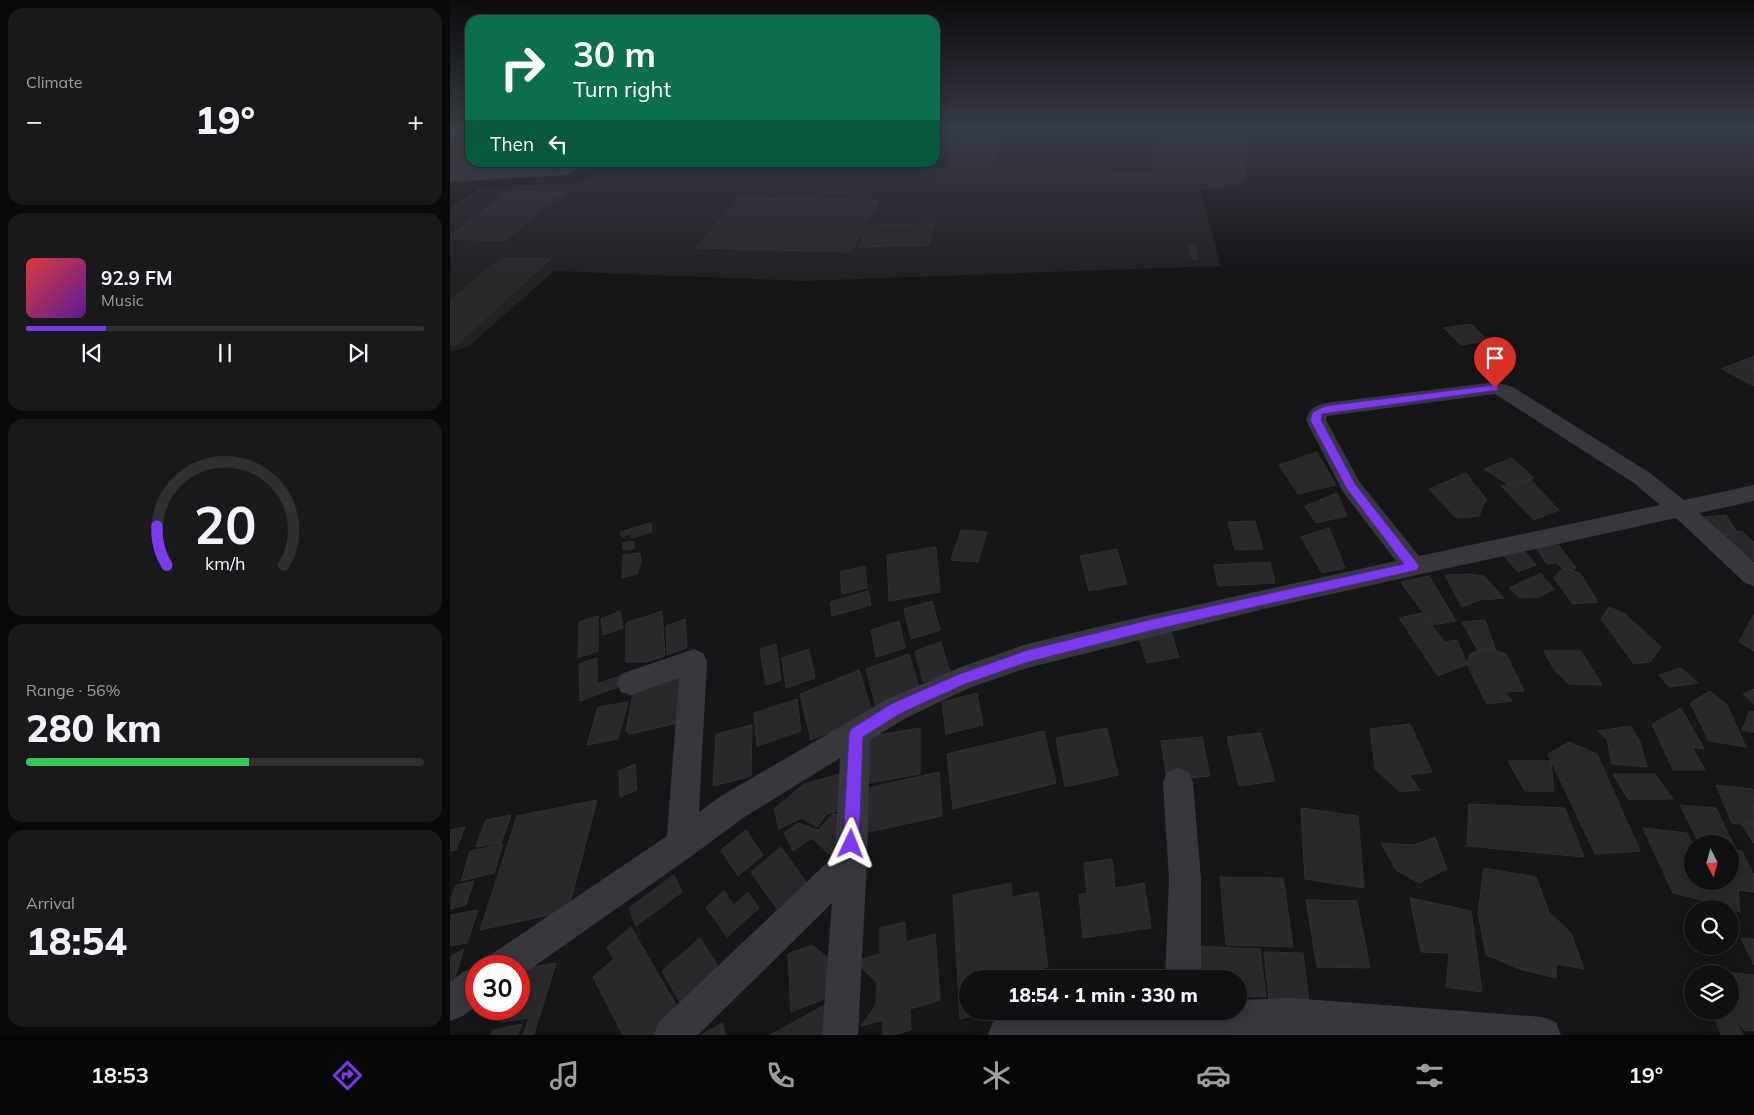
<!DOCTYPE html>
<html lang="en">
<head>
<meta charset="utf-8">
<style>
	:root { --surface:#101012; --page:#19191b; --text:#f1f3f6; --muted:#9c9d9f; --line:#303032; --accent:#7c3aed }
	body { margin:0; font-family:Mulish,sans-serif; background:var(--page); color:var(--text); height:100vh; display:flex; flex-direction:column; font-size:19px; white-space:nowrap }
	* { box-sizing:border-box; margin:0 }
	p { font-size:16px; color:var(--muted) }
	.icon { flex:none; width:28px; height:28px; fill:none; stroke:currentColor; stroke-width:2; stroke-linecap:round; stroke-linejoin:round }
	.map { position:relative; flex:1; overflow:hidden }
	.side { display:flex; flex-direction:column; gap:8px; padding:8px; background:#09090a; width:450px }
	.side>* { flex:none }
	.guide { position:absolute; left:15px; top:15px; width:475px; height:152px; border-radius:15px; box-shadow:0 2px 12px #0003,0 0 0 1px var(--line); background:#0b6e4f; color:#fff; overflow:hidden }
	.needle { width:32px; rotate:174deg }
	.controls { position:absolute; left:1234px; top:835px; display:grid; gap:10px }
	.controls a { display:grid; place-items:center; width:55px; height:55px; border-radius:50%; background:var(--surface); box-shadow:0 2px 12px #0003,0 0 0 1px var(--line); font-size:25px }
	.speed { position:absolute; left:15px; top:955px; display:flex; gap:10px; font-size:25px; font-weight:700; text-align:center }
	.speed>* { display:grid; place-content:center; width:65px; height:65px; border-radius:50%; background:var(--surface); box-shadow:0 2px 12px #0003,0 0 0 1px var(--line); line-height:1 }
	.speed .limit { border:8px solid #d22; background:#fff; color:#111 }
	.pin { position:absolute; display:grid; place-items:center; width:42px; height:42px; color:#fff; margin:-51px -21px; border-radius:50% 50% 50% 0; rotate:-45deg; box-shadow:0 0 5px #0007 }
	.pin .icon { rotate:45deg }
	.me { position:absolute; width:55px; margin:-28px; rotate:2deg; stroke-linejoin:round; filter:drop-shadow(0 0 4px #0008) }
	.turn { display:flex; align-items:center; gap:18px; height:105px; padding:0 25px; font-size:22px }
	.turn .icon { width:65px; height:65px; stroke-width:2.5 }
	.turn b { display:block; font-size:35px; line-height:42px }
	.then { display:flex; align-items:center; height:48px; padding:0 25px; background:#0003; gap:10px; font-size:19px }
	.big { font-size:38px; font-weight:800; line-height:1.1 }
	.side .tile { flex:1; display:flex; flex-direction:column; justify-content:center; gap:8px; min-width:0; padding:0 18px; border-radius:15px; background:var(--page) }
	.side .dial { align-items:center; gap:0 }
	.dial svg { height:130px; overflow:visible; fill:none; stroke:var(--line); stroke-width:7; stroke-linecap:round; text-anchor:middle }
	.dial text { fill:var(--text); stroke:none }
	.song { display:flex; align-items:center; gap:15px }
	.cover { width:60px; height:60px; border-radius:8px; background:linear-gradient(135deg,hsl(0 70% 55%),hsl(270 70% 35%)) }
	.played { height:5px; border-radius:2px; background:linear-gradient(90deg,var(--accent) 20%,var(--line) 20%) }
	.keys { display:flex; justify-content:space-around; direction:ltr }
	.heat { display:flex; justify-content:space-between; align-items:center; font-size:28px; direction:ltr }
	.charge { height:8px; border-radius:4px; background:linear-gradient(90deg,#34c759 56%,var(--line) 0) }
	.trip { position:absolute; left:509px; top:970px; width:288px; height:50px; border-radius:25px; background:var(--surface); box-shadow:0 2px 12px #0003,0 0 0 1px var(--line); font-weight:800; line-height:50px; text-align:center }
	.tabs { display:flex; height:80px; justify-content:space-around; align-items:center; background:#060607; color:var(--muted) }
	.tabs .icon { width:35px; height:35px }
	.tabs .active { color:var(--accent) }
	.tabs b { font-size:22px; color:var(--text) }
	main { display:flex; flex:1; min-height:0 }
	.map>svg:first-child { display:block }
</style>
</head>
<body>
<main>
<section class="side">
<div class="tile"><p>Climate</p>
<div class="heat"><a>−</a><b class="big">19°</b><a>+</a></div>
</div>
<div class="tile">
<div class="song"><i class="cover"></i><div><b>92.9 FM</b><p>Music</p></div></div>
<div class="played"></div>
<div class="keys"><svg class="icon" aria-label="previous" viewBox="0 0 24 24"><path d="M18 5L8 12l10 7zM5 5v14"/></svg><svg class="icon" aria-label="pause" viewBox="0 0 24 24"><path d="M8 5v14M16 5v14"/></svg><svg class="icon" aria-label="next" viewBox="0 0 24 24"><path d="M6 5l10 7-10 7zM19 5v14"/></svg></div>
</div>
<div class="tile dial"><svg viewBox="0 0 100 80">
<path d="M14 69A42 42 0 1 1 86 69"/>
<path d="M14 69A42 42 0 0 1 8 45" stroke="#7c3aed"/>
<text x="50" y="56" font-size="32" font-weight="700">20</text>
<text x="50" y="72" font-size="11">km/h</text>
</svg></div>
<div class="tile"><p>Range · 56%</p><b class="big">280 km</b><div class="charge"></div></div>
<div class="tile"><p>Arrival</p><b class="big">18:54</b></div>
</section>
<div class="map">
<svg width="1304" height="1035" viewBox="0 0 1304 1035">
	<rect width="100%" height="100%" fill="#161618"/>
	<path fill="#222225" d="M 514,128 L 552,128 L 542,168 L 701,171 L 706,128 L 798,128 L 795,183 L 750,191 L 771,266 L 353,281 L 104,271 L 18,347 L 0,352 L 0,207 L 30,188 L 127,183 L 169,162 L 329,162 L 326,166 L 496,168 Z"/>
	<path fill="#2c353c" d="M 14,128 L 20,128 L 20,162 L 137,163 L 117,175 L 0,182 L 0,135 Z"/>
	<path fill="#29292c" stroke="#303034" d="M 60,191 L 114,193 L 54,241 L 0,239 L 0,236 Z
		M 289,198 L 429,200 L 401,252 L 246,248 Z
		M 484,224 L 479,245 L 409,247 L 417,225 Z
		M 738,244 L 744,244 L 748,259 L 742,259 Z
		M 51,258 L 100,259 L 6,345 L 0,345 L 0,301 Z
		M 1021,324 L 1038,341 L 1011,345 L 994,328 Z
		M 1304,356 L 1304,371 L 1287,363 Z
		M 1292,361 L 1304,367 L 1304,386 L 1271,369 Z
		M 867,452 L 886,485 L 848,494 L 829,465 Z
		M 1062,458 L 1084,478 L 1064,488 L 1034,469 Z
		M 1016,473 L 1036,499 L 1029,516 L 1006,518 L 979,489 Z
		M 1080,479 L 1109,510 L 1084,520 L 1051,486 Z
		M 887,493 L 897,516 L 866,523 L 855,506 Z
		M 1276,515 L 1287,532 L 1271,536 L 1246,518 Z
		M 805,521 L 813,549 L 785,550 L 778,522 Z
		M 201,523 L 202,532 L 182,538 L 180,534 L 172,537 L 170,532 Z
		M 879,528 L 895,568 L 872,573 L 851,537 Z
		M 511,530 L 537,532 L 528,562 L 501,560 Z
		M 1291,531 L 1304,542 L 1304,560 L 1299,563 L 1262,538 Z
		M 184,541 L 184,549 L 173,550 L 173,543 Z
		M 1106,542 L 1126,568 L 1118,574 L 1107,563 L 1097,564 L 1086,548 Z
		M 486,547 L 490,592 L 439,601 L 437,555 Z
		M 1072,548 L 1086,565 L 1068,572 L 1054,556 Z
		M 667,549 L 677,584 L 639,591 L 630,556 Z
		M 190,553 L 191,562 L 187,574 L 172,578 L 173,555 Z
		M 820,562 L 825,583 L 768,586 L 764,565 Z
		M 415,566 L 417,588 L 392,594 L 390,572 Z
		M 1113,568 L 1130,573 L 1148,602 L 1123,604 L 1104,578 Z
		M 1091,573 L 1104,589 L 1089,597 L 1070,598 L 1059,588 Z
		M 1017,574 L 1034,576 L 1054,598 L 1030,600 L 1012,607 L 995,575 Z
		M 979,576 L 1006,621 L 982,625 L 951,582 Z
		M 418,591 L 421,605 L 382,616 L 380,602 Z
		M 482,601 L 490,630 L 461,639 L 454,609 Z
		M 1159,607 L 1175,614 L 1211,647 L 1200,662 L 1184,664 L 1151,619 Z
		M 170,611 L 173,628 L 153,635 L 151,619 Z
		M 212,611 L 215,656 L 196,662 L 176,662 L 176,623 Z
		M 972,613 L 995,642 L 1007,640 L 1017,664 L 988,676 L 949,618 Z
		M 1304,614 L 1304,651 L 1289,642 Z
		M 148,616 L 148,651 L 128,658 L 129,622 Z
		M 235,619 L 237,648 L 217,655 L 216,626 Z
		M 1035,620 L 1046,651 L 1028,651 L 1012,622 Z
		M 449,621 L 455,648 L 426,657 L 421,630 Z
		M 720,628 L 729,657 L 697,663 L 688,634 Z
		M 491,642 L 500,673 L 473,682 L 465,651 Z
		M 326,644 L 331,680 L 316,685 L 310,649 Z
		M 1036,647 L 1056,654 L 1074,691 L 1055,692 L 1062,701 L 1037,704 L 1017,664 L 1020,654 Z
		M 359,649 L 365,678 L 336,688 L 332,658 Z
		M 1094,651 L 1131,651 L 1152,685 L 1119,684 L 1105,671 Z
		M 459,654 L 470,690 L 426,707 L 416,669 Z
		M 147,658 L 147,684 L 173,675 L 173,685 L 130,701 L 129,664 Z
		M 1231,668 L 1248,683 L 1219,687 L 1209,675 Z
		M 409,670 L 423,714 L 361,740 L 350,694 Z
		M 239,676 L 232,722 L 180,734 L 176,731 L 184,688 Z
		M 1304,689 L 1304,704 L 1293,694 Z
		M 1260,691 L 1277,705 L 1296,747 L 1259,741 L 1240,703 Z
		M 527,693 L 533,725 L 496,734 L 492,702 Z
		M 347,699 L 351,731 L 307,746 L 304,713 Z
		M 178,702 L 168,739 L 137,745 L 148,707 Z
		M 1231,708 L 1254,749 L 1242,747 L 1255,770 L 1223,770 L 1202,724 Z
		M 1300,711 L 1304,712 L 1304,732 L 1292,730 Z
		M 960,724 L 982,772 L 959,775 L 970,790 L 950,792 L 925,769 L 920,729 Z
		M 302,725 L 301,776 L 263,786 L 266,734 Z
		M 1181,726 L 1190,742 L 1197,767 L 1162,764 L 1157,739 L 1148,731 Z
		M 470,728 L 470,774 L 413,784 L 415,737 Z
		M 657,728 L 668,775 L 615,787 L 606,738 Z
		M 594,731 L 606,783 L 503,809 L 497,754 Z
		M 811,733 L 825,781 L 789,786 L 777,737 Z
		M 752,737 L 760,776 L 717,780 L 711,741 Z
		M 1119,742 L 1147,754 L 1190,851 L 1145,854 L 1098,754 Z
		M 1058,761 L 1101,761 L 1104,791 L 1075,791 Z
		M 185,764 L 187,790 L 170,797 L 169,771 Z
		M 489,772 L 492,816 L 414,833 L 414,789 Z
		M 394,773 L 396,808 L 377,814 L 367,827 L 352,818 L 329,829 L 324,809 L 354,784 Z
		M 1163,774 L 1205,774 L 1223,799 L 1178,799 Z
		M 1266,785 L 1303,789 L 1304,826 L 1282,823 Z
		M 147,800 L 118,911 L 30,930 L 67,816 Z
		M 1019,804 L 1115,808 L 1134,857 L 1017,846 Z
		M 1230,805 L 1266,808 L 1283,844 L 1249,843 Z
		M 851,808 L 908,816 L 914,888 L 855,879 Z
		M 383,814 L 396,815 L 397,850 L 379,854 L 362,838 L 343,851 L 334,833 L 348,823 L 368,830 Z
		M 61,815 L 51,843 L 26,847 L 36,820 Z
		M 1304,821 L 1304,843 L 1292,825 Z
		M 15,827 L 6,850 L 0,851 L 0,830 Z
		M 1193,828 L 1237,833 L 1242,844 L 1242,881 L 1261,881 L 1272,905 L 1223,893 Z
		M 296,830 L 313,855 L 288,876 L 271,850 Z
		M 985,837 L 997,869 L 969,883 L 946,870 L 931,843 L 964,845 Z
		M 53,844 L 44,873 L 11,881 L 20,851 Z
		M 331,847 L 356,882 L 327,909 L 301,872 Z
		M 1280,850 L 1292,851 L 1304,875 L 1304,892 L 1288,890 L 1290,912 L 1272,905 L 1263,881 L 1280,881 Z
		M 662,859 L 665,888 L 694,883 L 701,928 L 633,938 L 629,895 L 637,893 L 634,863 Z
		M 1034,868 L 1086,877 L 1099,912 L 1121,933 L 1134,969 L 1106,964 L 1106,978 L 1070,969 L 1036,955 L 1028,913 Z
		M 224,875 L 232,892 L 186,926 L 179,908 Z
		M 770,877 L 833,878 L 843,947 L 776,945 Z
		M 24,881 L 16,905 L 0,909 L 0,901 L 6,885 Z
		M 561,883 L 562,897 L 588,892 L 598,967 L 548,979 L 518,979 L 518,1011 L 539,1012 L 510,1019 L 503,895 Z
		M 274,891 L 284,905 L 298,892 L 309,908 L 277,937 L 256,907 Z
		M 960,898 L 1021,911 L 1032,992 L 996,987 L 999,953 L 971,952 Z
		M 856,900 L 907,901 L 920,968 L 867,967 Z
		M 28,910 L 17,943 L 0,946 L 0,915 Z
		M 455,922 L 456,942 L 485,934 L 490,1000 L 460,1009 L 461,1030 L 443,1035 L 433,1035 L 433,1020 L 411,1026 L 426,1005 L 427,983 L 405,961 L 430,954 L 430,928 Z
		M 181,927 L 229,1010 L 203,1035 L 173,1035 L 143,977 L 164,959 L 157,947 Z
		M 250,938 L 271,971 L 233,1007 L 212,971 Z
		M 1291,938 L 1304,939 L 1304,965 Z
		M 362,945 L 389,967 L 377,972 L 379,997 L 341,1012 L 338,954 Z
		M 742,946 L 810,949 L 816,997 L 788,996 L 788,979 L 743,979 Z
		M 14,949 L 1,989 L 0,990 L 0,957 Z
		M 814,952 L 853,953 L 859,1002 L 819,1000 Z
		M 106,963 L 84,1034 L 73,1035 L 79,1018 L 50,1022 L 55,1009 L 69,1009 L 69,969 Z
		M 1255,970 L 1304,975 L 1304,1031 L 1294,1030 L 1284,1018 L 1263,1014 L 1262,1011 L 1280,1011 L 1280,974 L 1253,974 Z
		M 375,1005 L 381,1035 L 320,1035 Z
		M 1263,1014 L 1284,1018 L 1293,1035 L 1271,1035 Z
		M 273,1023 L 275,1035 L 251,1035 Z
		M 72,1024 L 68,1035 L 41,1035 L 43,1030 Z"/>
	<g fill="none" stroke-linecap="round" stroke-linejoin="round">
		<path fill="#37383d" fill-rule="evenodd" d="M 1045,382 L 1063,387 L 1200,473 L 1234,500 L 1304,485 L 1304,501 L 1249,513 L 1304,562 L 1304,586 L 1295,583 L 1226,518 L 818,608 L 577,668 L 519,688 L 456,718 L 420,740 L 417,862 L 408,1035 L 372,1035 L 382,903 L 248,1035 L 204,1035 L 209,1022 L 385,855 L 390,758 L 293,818 L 243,855 L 69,977 L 69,966 L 37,966 L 42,954 L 217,836 L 229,678 L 181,695 L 171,692 L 167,683 L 171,674 L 244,649 L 253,653 L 257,661 L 249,812 L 271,796 L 436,700 L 511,667 L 577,644 L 664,623 L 946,561 L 893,492 L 856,420 C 859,409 864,406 875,403 ZM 1045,394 L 1184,483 L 1210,505 L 969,556 L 909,481 L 876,420 L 877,416 Z
			M 728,768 L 739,772 L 743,783 L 751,879 L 751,979 L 715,979 L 719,879 L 713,783 L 717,772 Z
			M 26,967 L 26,1006 L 13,1016 L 0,1021 L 0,982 L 13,972 Z
			M 841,998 L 1093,1017 L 1106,1022 L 1111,1035 L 538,1035 L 543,1022 L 556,1017 L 584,1011 L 788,1011 L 788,1000 Z"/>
	</g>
	<linearGradient id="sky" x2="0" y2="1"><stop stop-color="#0c0c0d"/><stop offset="0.47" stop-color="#363c48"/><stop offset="1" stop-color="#363c48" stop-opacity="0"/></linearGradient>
	<rect width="1304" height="273" fill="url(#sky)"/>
	<path fill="#7c3aed" stroke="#51269a" d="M 1045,385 L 1048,386 L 1048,390 L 872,414 L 871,420 L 905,484 L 967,563 L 969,566 L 967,570 L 703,630 L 578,662 L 515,684 L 451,713 L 413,737 L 409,844 L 407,850 L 401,852 L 396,850 L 393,844 L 399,734 L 401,729 L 441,704 L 507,675 L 578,650 L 703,619 L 954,564 L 897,489 L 860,420 L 863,412 L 875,406 Z"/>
</svg>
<div class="controls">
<a><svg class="needle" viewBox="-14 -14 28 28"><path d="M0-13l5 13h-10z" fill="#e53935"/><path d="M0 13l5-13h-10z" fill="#9c9d9f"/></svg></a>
<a><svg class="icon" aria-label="search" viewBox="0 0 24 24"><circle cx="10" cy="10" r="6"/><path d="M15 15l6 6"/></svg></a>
<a><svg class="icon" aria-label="layers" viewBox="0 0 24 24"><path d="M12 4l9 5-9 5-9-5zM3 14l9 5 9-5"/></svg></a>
</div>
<div class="speed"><div class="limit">30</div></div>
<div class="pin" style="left:1045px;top:388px;background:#d93025"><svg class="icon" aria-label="arrive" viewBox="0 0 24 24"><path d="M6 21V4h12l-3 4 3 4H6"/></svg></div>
<svg class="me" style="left:401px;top:844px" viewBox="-20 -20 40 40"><path d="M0-17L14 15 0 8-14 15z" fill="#7c3aed" stroke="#fff" stroke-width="4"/></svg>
<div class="trip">18:54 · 1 min · 330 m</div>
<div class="guide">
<div class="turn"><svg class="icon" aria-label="right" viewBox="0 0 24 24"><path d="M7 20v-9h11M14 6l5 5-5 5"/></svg><div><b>30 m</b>Turn right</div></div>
<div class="then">Then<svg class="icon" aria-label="left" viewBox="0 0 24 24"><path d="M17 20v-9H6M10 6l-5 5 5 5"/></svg></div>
</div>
</div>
</main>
<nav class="tabs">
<b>18:53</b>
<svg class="icon active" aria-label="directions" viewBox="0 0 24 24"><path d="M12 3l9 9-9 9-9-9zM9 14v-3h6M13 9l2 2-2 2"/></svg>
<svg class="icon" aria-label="music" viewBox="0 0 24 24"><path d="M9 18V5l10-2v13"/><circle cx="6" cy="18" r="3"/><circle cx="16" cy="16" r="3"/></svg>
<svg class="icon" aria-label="phone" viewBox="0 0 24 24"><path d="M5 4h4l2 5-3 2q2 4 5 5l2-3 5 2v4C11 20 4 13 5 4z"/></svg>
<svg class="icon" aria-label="climate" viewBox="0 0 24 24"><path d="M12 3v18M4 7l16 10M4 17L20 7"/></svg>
<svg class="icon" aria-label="car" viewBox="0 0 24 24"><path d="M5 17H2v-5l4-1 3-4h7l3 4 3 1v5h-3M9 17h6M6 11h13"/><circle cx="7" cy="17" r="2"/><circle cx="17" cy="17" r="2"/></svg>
<svg class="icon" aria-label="filters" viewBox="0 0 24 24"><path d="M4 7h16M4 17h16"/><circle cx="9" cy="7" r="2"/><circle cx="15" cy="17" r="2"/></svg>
<b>19°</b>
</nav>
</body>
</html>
